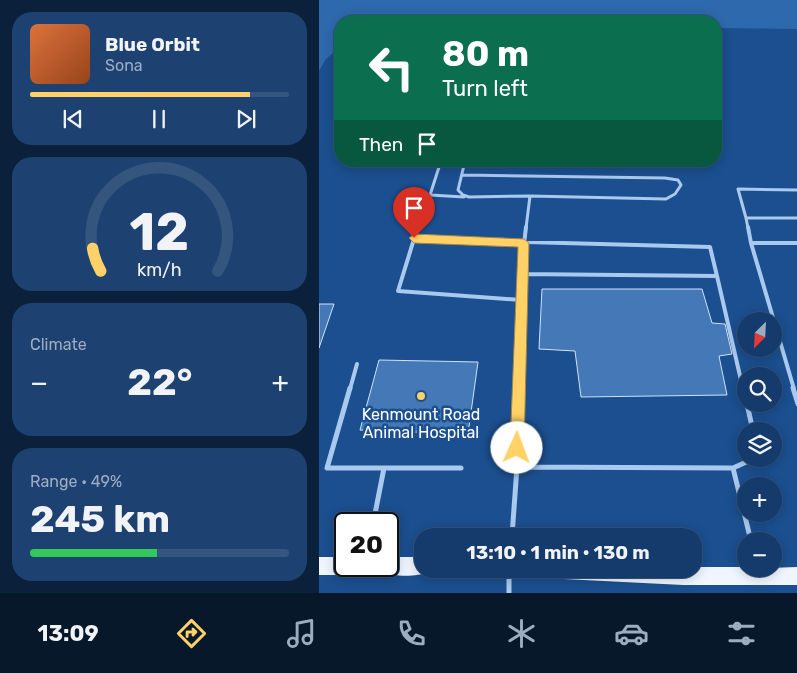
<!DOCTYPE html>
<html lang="en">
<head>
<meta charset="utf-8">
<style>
	:root { --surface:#143b6b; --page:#1d4271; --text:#f1f3f6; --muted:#9dadc1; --line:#33557e; --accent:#ffd166 }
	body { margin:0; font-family:Rubik,sans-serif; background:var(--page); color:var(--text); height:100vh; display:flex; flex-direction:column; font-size:19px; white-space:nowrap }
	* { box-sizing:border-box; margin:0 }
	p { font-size:16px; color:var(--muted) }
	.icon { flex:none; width:28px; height:28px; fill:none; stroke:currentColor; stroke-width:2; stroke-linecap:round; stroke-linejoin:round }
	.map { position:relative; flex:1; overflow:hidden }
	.panel { display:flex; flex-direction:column; gap:12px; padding:12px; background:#0b203b; width:319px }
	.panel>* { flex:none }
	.top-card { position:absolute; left:15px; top:15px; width:388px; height:152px; border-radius:20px; box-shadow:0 2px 12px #0003,0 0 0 1px var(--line); background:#0b6e4f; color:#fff; overflow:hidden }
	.needle { width:32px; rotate:204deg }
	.controls { position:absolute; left:418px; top:312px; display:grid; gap:10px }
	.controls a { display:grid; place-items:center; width:45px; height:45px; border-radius:50%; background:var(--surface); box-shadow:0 2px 12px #0003,0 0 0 1px var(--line); font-size:25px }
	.speed { position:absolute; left:15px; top:512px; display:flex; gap:10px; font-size:25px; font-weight:700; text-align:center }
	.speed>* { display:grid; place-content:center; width:65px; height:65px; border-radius:50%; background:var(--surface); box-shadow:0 2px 12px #0003,0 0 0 1px var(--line); line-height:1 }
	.speed .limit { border:2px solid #111; border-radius:8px; background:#fff; color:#111 }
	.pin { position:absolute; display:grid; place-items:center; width:42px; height:42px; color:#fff; margin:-51px -21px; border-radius:50% 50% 50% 0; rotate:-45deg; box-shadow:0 0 5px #0007 }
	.pin .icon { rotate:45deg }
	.me { position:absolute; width:55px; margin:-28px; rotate:2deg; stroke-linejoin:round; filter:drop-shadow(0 0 4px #0008) }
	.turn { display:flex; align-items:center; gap:18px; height:105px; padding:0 25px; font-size:22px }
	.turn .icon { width:65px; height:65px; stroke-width:2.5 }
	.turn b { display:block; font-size:35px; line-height:42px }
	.then { display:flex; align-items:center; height:48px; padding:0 25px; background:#0003; gap:10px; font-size:19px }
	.big { font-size:38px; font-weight:700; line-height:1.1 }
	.panel .widget { flex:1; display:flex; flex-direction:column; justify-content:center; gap:8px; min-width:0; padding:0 18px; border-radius:20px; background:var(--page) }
	.panel .dial { align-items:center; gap:0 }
	.dial svg { height:130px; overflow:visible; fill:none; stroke:var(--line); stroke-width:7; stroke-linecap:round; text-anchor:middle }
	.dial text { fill:var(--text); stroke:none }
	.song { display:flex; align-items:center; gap:15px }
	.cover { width:60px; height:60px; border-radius:8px; background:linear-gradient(135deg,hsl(20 70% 55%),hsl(20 70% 35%)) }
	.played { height:5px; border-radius:2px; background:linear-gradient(90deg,var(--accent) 85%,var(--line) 85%) }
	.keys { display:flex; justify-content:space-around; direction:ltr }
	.heat { display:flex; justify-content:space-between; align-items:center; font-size:28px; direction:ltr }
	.charge { height:8px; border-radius:4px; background:linear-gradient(90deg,#34c759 49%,var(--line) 0) }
	.trip { position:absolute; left:95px; top:528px; width:288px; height:50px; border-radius:20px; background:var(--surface); box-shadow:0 2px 12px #0003,0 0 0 1px var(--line); font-weight:700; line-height:50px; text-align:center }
	.tabs { display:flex; height:80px; justify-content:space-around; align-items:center; background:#08182b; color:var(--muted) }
	.tabs .icon { width:35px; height:35px }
	.tabs .on { color:var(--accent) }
	.tabs b { font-size:22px; color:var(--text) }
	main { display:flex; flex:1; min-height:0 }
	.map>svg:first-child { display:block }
</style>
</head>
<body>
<main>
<section class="panel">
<div class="widget">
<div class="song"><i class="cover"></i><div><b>Blue Orbit</b><p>Sona</p></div></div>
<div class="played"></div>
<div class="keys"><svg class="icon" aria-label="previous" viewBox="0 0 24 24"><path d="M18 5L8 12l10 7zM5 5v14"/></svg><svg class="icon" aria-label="pause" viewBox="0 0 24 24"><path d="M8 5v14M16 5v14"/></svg><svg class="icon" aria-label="next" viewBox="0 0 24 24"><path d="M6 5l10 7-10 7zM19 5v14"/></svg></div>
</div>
<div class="widget dial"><svg viewBox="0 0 100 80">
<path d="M14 69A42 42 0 1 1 86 69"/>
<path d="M14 69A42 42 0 0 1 9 55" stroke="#ffd166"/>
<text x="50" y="56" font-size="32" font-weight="700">12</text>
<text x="50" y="72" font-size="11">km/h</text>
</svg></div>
<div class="widget"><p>Climate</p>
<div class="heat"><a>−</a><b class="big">22°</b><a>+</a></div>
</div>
<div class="widget"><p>Range · 49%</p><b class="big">245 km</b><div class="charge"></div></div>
</section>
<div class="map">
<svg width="479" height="593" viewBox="0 0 479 593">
	<rect width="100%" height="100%" fill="#1b4f8f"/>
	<path fill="#2e69ad" d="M 0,0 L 478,0 L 478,29 L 396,28 L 396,21 L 21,21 L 21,47 L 7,59 L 0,71 Z"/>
	<path fill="#4478b7" stroke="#cfe3fa" d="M 223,289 L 383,289 L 393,323 L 406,324 L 413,354 L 400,356 L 408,395 L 262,397 L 256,351 L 220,349 Z
		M 0,304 L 15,304 L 0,348 Z
		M 60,360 L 159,362 L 149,434 L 41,430 Z"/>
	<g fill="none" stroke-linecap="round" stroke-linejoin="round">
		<path stroke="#a9c9ee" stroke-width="3" d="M 122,161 L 111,195 L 145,197
			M 146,161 L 139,190 L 144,195 L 150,197 L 211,196
			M 143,175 L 346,178 L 359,180 L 362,185 L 356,194 L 347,199 L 211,196 L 207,228
			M 427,218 L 419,189 L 479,190
			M 429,228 L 427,218 L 479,218"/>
		<path stroke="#a9c9ee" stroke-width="4" d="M 429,227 L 432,243
			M 203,274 L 398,276 L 424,389
			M 202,300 L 79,291 L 95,239 L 391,247 L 398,276
			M 31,389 L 38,364
			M 200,389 L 204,253 L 207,227
			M 475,389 L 432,243 L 479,243"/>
		<path stroke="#a9c9ee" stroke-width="5" d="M 31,388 L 8,468 L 65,468
			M 424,388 L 426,396
			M 474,388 L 479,404
			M 428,404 L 434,431
			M 198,467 L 200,388
			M 414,468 L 434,459
			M 54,524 L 65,468 L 142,468
			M 193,536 L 198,467 L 414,468 L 432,541
			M 190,569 L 190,593"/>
		<path fill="#f0f6ff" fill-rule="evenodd" d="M 0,557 L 26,557 L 26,566 L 35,566 L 32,572 L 26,575 L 0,575 Z
			M 69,557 L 104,557 L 104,569 L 112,569 L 110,572 C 98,577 75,577 63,572 L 60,566 L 69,566 Z
			M 374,567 L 426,567 L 426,569 L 479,567 L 479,585 L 364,585 L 225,578 L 219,575 L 216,569 L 374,569 Z"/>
	</g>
	<path fill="#ffd166" stroke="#a68842" d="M 95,234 L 205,239 L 210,243 L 205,448 L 203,453 L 198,455 L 193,453 L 191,448 L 199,247 L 95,243 L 90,238 Z"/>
	<circle fill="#ffd166" stroke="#1b4f8f" stroke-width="2" cx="102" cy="396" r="5"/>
	<g text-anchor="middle" stroke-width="5" stroke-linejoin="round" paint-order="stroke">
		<g font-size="16" fill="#fff" stroke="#1b4f8f">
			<text x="102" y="420">Kenmount Road<tspan x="102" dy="18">Animal Hospital</tspan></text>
		</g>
	</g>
</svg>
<div class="controls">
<a><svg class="needle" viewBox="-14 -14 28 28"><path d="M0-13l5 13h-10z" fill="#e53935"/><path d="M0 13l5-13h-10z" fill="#9dadc1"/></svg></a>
<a><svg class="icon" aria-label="search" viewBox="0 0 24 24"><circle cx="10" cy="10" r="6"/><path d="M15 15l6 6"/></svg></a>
<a><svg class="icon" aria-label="layers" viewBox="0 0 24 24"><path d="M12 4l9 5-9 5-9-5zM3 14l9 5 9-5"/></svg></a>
<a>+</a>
<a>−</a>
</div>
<div class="speed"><div class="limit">20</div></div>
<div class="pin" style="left:95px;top:238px;background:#d93025"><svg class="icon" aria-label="arrive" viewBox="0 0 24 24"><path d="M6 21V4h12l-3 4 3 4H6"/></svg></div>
<svg class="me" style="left:198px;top:448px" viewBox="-20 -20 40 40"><circle r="19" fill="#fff"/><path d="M0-13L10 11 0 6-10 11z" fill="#ffd166"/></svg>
<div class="trip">13:10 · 1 min · 130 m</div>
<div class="top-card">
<div class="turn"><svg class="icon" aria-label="left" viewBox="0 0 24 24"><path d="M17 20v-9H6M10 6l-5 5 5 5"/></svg><div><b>80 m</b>Turn left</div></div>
<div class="then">Then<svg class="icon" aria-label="arrive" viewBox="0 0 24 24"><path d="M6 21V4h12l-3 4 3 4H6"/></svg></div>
</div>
</div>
</main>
<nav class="tabs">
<b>13:09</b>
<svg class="icon on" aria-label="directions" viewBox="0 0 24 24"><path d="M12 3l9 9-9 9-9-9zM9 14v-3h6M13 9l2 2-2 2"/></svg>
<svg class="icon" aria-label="music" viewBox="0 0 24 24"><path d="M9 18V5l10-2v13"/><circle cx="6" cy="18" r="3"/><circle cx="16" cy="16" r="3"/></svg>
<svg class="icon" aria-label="phone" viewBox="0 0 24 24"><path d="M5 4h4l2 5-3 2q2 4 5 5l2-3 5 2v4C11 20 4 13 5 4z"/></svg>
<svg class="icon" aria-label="climate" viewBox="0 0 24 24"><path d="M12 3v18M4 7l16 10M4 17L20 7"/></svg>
<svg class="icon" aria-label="car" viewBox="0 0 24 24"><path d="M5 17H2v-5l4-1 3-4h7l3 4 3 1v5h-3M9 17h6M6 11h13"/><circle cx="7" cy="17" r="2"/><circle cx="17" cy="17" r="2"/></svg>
<svg class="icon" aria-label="filters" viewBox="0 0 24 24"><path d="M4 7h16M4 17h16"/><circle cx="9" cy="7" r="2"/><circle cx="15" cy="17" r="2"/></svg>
</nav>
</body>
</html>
